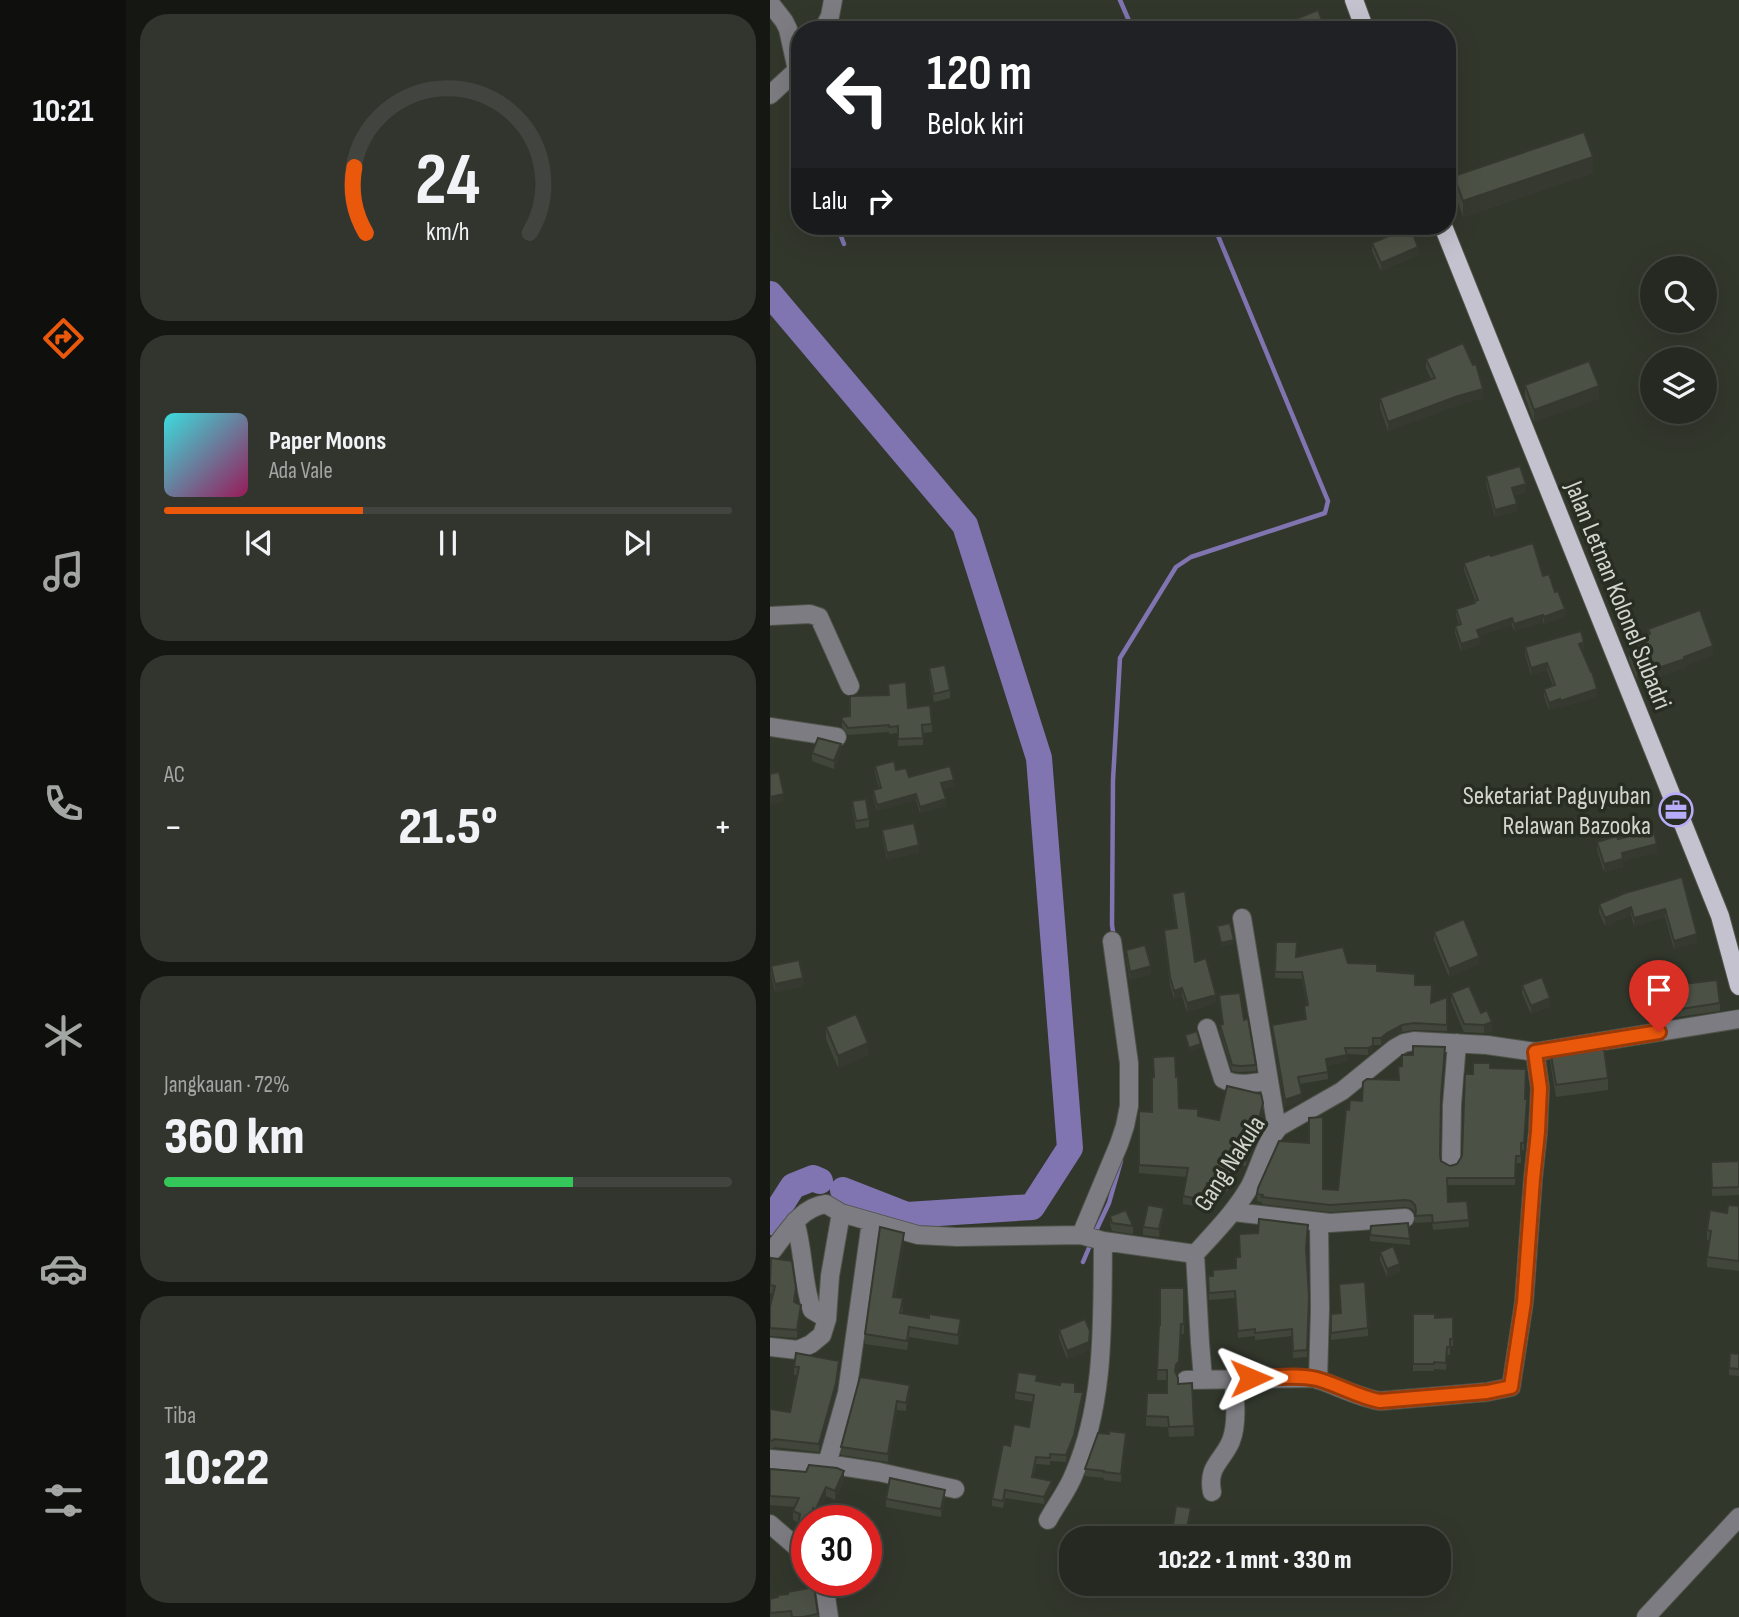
<!DOCTYPE html>
<html lang="id">
<head>
<meta charset="utf-8">
<style>
	:root { --surface:#262921; --page:#32352e; --text:#f1f3f6; --muted:#a4a6a5; --line:#42453f; --accent:#ea580c }
	body { margin:0; font-family:"Sofia Sans Condensed",sans-serif; background:var(--page); color:var(--text); height:100vh; display:flex; flex-direction:column; font-size:26px; white-space:nowrap }
	* { box-sizing:border-box; margin:0 }
	p { font-size:23px; color:var(--muted) }
	.icon { flex:none; width:38px; height:38px; fill:none; stroke:currentColor; stroke-width:2; stroke-linecap:round; stroke-linejoin:round }
	.map { position:relative; flex:1; overflow:hidden }
	.drawer { display:flex; flex-direction:column; gap:14px; padding:14px; background:#151712; width:644px }
	.drawer>* { flex:none }
	.hud { position:absolute; left:21px; top:21px; width:665px; height:214px; border-radius:28px; box-shadow:0 7px 28px #0002,0 0 0 2px var(--line); background:#202124; color:#fff; overflow:hidden }
	.controls { position:absolute; left:870px; top:256px; display:grid; gap:14px }
	.controls a { display:grid; place-items:center; width:77px; height:77px; border-radius:50%; background:var(--surface); box-shadow:0 7px 28px #0002,0 0 0 2px var(--line); font-size:35px }
	.speed { position:absolute; left:21px; top:1505px; display:flex; gap:14px; font-size:35px; font-weight:700; text-align:center }
	.speed>* { display:grid; place-content:center; width:91px; height:91px; border-radius:50%; background:var(--surface); box-shadow:0 7px 28px #0002,0 0 0 2px var(--line); line-height:1 }
	.speed .limit { border:10px solid #d22; background:#fff; color:#111 }
	.pin { position:absolute; display:grid; place-items:center; width:60px; height:60px; color:#fff; margin:-72px -30px; border-radius:50% 50% 50% 0; rotate:-45deg; box-shadow:0 0 7px #0007 }
	.pin .icon { rotate:45deg }
	.me { position:absolute; width:77px; margin:-38px; rotate:89deg; stroke-linejoin:round; filter:drop-shadow(0 0 5px #0008) }
	.turn { display:flex; align-items:center; gap:24px; height:147px; padding:0 21px; font-size:32px }
	.turn .icon { width:91px; height:91px; stroke-width:2.5 }
	.turn b { display:block; font-size:49px; line-height:60px }
	.then { display:flex; align-items:center; height:66px; padding:0 21px; background:#0003; gap:14px; font-size:26px }
	.big { font-size:52px; font-weight:800; line-height:1.1 }
	.drawer .card { flex:1; display:flex; flex-direction:column; justify-content:center; gap:10px; min-width:0; padding:0 24px; border-radius:28px; background:var(--page) }
	.drawer .dial { align-items:center; gap:0 }
	.dial svg { height:182px; overflow:visible; fill:none; stroke:var(--line); stroke-width:7; stroke-linecap:round; text-anchor:middle }
	.dial text { fill:var(--text); stroke:none }
	.song { display:flex; align-items:center; gap:21px }
	.cover { width:84px; height:84px; border-radius:10px; background:linear-gradient(135deg,hsl(180 70% 55%),hsl(330 70% 35%)) }
	.played { height:7px; border-radius:4px; background:linear-gradient(90deg,var(--accent) 35%,var(--line) 35%) }
	.keys { display:flex; justify-content:space-around; direction:ltr }
	.heat { display:flex; justify-content:space-between; align-items:center; font-size:38px; direction:ltr }
	.charge { height:10px; border-radius:5px; background:linear-gradient(90deg,#34c759 72%,var(--line) 0) }
	.trip { position:absolute; left:289px; top:1526px; width:392px; height:70px; border-radius:28px; background:var(--surface); box-shadow:0 7px 28px #0002,0 0 0 2px var(--line); font-weight:800; line-height:70px; text-align:center }
	main { display:flex; flex:1; min-height:0 }
	.menu { display:flex; flex-direction:column; width:126px; justify-content:space-around; align-items:center; background:#0f100d; color:var(--muted) }
	.menu .icon { width:49px; height:49px }
	.menu .selected { color:var(--accent) }
	.menu b { font-size:32px; color:var(--text) }
	.map>svg:first-child { display:block }
</style>
</head>
<body>
<main>
<nav class="menu">
<b>10:21</b>
<svg class="icon selected" aria-label="directions" viewBox="0 0 24 24"><path d="M12 3l9 9-9 9-9-9zM9 14v-3h6M13 9l2 2-2 2"/></svg>
<svg class="icon" aria-label="music" viewBox="0 0 24 24"><path d="M9 18V5l10-2v13"/><circle cx="6" cy="18" r="3"/><circle cx="16" cy="16" r="3"/></svg>
<svg class="icon" aria-label="phone" viewBox="0 0 24 24"><path d="M5 4h4l2 5-3 2q2 4 5 5l2-3 5 2v4C11 20 4 13 5 4z"/></svg>
<svg class="icon" aria-label="climate" viewBox="0 0 24 24"><path d="M12 3v18M4 7l16 10M4 17L20 7"/></svg>
<svg class="icon" aria-label="car" viewBox="0 0 24 24"><path d="M5 17H2v-5l4-1 3-4h7l3 4 3 1v5h-3M9 17h6M6 11h13"/><circle cx="7" cy="17" r="2"/><circle cx="17" cy="17" r="2"/></svg>
<svg class="icon" aria-label="filters" viewBox="0 0 24 24"><path d="M4 7h16M4 17h16"/><circle cx="9" cy="7" r="2"/><circle cx="15" cy="17" r="2"/></svg>
</nav>
<section class="drawer">
<div class="card dial"><svg viewBox="0 0 100 80">
<path d="M14 69A42 42 0 1 1 86 69"/>
<path d="M14 69A42 42 0 0 1 9 40" stroke="#ea580c"/>
<text x="50" y="56" font-size="32" font-weight="700">24</text>
<text x="50" y="72" font-size="11">km/h</text>
</svg></div>
<div class="card">
<div class="song"><i class="cover"></i><div><b>Paper Moons</b><p>Ada Vale</p></div></div>
<div class="played"></div>
<div class="keys"><svg class="icon" aria-label="previous" viewBox="0 0 24 24"><path d="M18 5L8 12l10 7zM5 5v14"/></svg><svg class="icon" aria-label="pause" viewBox="0 0 24 24"><path d="M8 5v14M16 5v14"/></svg><svg class="icon" aria-label="next" viewBox="0 0 24 24"><path d="M6 5l10 7-10 7zM19 5v14"/></svg></div>
</div>
<div class="card"><p>AC</p>
<div class="heat"><a>−</a><b class="big">21.5°</b><a>+</a></div>
</div>
<div class="card"><p>Jangkauan · 72%</p><b class="big">360 km</b><div class="charge"></div></div>
<div class="card"><p>Tiba</p><b class="big">10:22</b></div>
</section>
<div class="map">
<svg width="969" height="1617" viewBox="0 0 969 1617">
	<rect width="100%" height="100%" fill="#32372c"/>
	<g fill="none" stroke-linecap="round" stroke-linejoin="round">
		<path stroke="#8074b1" stroke-width="4.5" d="M 350,0 L 363,30
			M 24,81 L 24,87 L 30,107
			M 67,226 L 74,244
			M 344,938 L 342,925 L 343,780 L 350,658 L 406,567 L 421,557 L 555,513 L 558,501 L 444,226
			M 324,1235 L 339,1203 L 351,1161
			M 313,1262 L 321,1243"/>
		<path stroke="#8074b1" stroke-width="26" d="M 0,294 L 195,525 L 269,758 L 300,1148 L 262,1207 L 137,1215 L 73,1190
			M 0,1222 L 23,1186 L 43,1178 L 50,1181"/>
		<defs>
			<path id="minor" d="M 0,3 L 14,21 L 18,29 L 27,70
				M 53,30 L 60,16 L 63,0
				M 0,95 L 27,70 L 30,66
				M 0,616 L 40,614 L 49,617 L 80,686
				M 0,727 L 67,737
				M 472,918 L 507,1129
				M 437,1028 L 453,1079 C 467,1087 483,1083 498,1081
				M 681,1162 L 682,1105 L 687,1043
				M 464,1212 L 560,1223 L 635,1218
				M 25,1221 C 34,1251 32,1281 42,1310 L 57,1319
				M 311,1235 L 349,1144 L 355,1126 L 359,1106 L 359,1063 L 342,941
				M 0,1249 L 3,1250 C 17,1232 31,1207 56,1204 L 71,1213 L 148,1235 L 187,1237 L 311,1235 L 333,1241 L 425,1254 C 445,1232 465,1212 480,1186 C 490,1166 494,1144 509,1127 L 572,1091 L 625,1048 L 634,1043 L 644,1041 L 717,1045 L 765,1052 L 969,1019
				M 425,1254 L 430,1343 L 433,1379
				M 0,1347 L 28,1350 L 41,1344 L 52,1335 L 57,1319 L 60,1276 L 71,1213
				M 416,1380 L 543,1378 C 566,1385 587,1397 610,1401 L 717,1392 L 741,1387 L 754,1302 L 763,1179 L 768,1132 L 770,1088 L 765,1052
				M 548,1380 L 550,1309 L 549,1222
				M 0,1459 L 57,1464 L 109,1472 L 185,1489
				M 57,1464 L 77,1393 L 101,1222
				M 442,1492 C 437,1466 452,1462 461,1441 C 468,1423 465,1398 463,1379
				M 278,1520 C 286,1505 298,1490 304,1474 C 336,1400 332,1319 333,1241
				M 0,1524 L 37,1556
				M 52,1580 L 54,1583 L 59,1617
				M 876,1617 L 969,1517"/>
			<path id="major" d="M 584,0 L 595,30
				M 673,226 L 950,916 L 969,986"/>
		</defs>
		<use href="#minor" stroke="#4f5349" stroke-width="20"/>
		<use href="#major" stroke="#4f5349" stroke-width="20"/>
		<use href="#minor" stroke="#7c7c82" stroke-width="18"/>
		<use href="#major" stroke="#c4c2ce" stroke-width="18"/>
	</g>
	<path fill="#41463b" d="M 823,173 L 693,217 L 684,192 L 684,176 Z
		M 602,243 L 648,255 L 611,271 L 602,251 Z
		M 656,359 L 713,398 L 688,405 L 618,431 L 610,408 L 610,398 L 661,379 L 656,368 Z
		M 755,385 L 829,398 L 764,422 L 755,397 Z
		M 716,476 L 756,492 L 744,495 L 747,511 L 725,517 L 716,484 Z
		M 721,556 L 773,576 L 785,592 L 795,616 L 774,624 L 773,622 L 744,631 L 742,625 L 709,636 L 710,644 L 691,651 L 685,633 L 685,626 L 689,625 L 686,615 L 686,609 L 704,603 L 705,600 L 694,570 L 694,563 Z
		M 878,629 L 943,655 L 915,666 L 915,668 L 873,682 L 872,677 L 867,679 L 859,660 L 859,651 L 862,650 L 862,640 L 878,634 Z
		M 755,647 L 814,649 L 811,650 L 827,696 L 790,708 L 790,706 L 779,710 L 774,696 L 774,689 L 783,686 L 777,670 L 761,675 L 755,654 Z
		M 159,668 L 180,690 L 180,698 L 164,702 L 159,676 Z
		M 118,684 L 138,708 L 162,724 L 162,732 L 153,733 L 153,745 L 128,746 L 128,733 L 119,734 L 119,732 L 78,735 L 72,727 L 72,717 L 80,716 L 118,695 Z
		M 71,752 L 64,769 L 42,761 L 42,753 Z
		M 105,766 L 126,770 L 139,777 L 184,786 L 173,789 L 176,806 L 150,813 L 146,800 L 107,811 L 103,796 L 103,790 L 109,788 L 105,773 Z
		M 82,801 L 99,819 L 99,827 L 86,829 L 82,809 Z
		M 112,830 L 149,852 L 117,860 L 112,837 Z
		M 848,839 L 887,852 L 853,861 L 853,867 L 834,872 L 827,850 L 827,842 Z
		M 912,877 L 927,942 L 904,949 L 895,917 L 864,926 L 861,915 L 835,926 L 829,912 L 829,904 Z
		M 402,894 L 425,962 L 446,1003 L 417,1012 L 412,996 L 404,999 L 400,985 L 394,938 L 394,930 L 406,928 L 402,902 Z
		M 664,932 L 709,964 L 679,977 L 664,940 Z
		M 506,942 L 526,957 L 578,963 L 607,971 L 645,985 L 661,1003 L 677,997 L 677,1031 L 644,1030 L 632,1032 L 617,1040 L 611,1045 L 603,1045 L 603,1051 L 598,1055 L 577,1054 L 577,1061 L 557,1066 L 558,1079 L 530,1084 L 532,1100 L 515,1107 L 502,1032 L 502,1025 L 535,1019 L 534,1006 L 537,1006 L 532,979 L 505,978 Z
		M 356,950 L 381,974 L 360,980 L 356,958 Z
		M 1,966 L 33,986 L 5,992 L 1,974 Z
		M 913,984 L 950,1003 L 950,1011 L 885,1020 L 882,1007 L 882,999 L 913,994 Z
		M 752,985 L 780,1006 L 761,1014 L 752,993 Z
		M 681,993 L 711,1013 L 722,1030 L 714,1033 L 694,1032 L 681,1001 Z
		M 449,995 L 474,1020 L 486,1065 L 486,1071 L 470,1072 L 462,1071 L 450,1031 L 450,1025 L 452,1024 Z
		M 56,1027 L 98,1055 L 68,1068 L 56,1039 Z
		M 780,1049 L 838,1078 L 838,1090 L 786,1097 L 780,1061 Z
		M 675,1054 L 671,1104 L 670,1155 L 671,1161 L 680,1166 L 687,1164 L 692,1156 L 703,1074 L 720,1068 L 756,1069 L 754,1150 L 751,1150 L 751,1163 L 746,1163 L 745,1185 L 677,1185 L 678,1202 L 697,1201 L 699,1227 L 663,1230 L 662,1222 L 645,1223 L 645,1212 L 641,1208 L 635,1207 L 560,1212 L 492,1204 L 492,1202 L 487,1201 L 487,1194 L 553,1189 L 568,1190 L 579,1110 L 628,1080 L 628,1067 Z
		M 384,1077 L 409,1108 L 428,1116 L 449,1120 L 493,1111 L 484,1146 L 476,1166 L 467,1165 L 464,1183 L 459,1182 L 458,1191 L 437,1192 L 434,1208 L 413,1204 L 413,1196 L 417,1177 L 369,1173 L 369,1111 L 382,1112 Z
		M 969,1161 L 969,1195 L 942,1196 L 941,1162 Z
		M 969,1206 L 969,1271 L 937,1267 L 937,1257 L 939,1240 L 937,1240 L 937,1230 L 957,1213 Z
		M 340,1216 L 363,1226 L 363,1234 L 342,1231 L 340,1224 Z
		M 394,1216 L 389,1237 L 373,1235 L 373,1227 Z
		M 600,1235 L 640,1239 L 640,1245 L 600,1241 Z
		M 134,1243 L 125,1297 L 133,1308 L 132,1314 L 191,1329 L 188,1345 L 139,1337 L 137,1350 L 95,1344 L 95,1334 Z
		M 536,1252 L 539,1297 L 537,1357 L 523,1358 L 522,1336 L 485,1340 L 485,1336 L 468,1338 L 465,1298 L 439,1300 L 438,1276 L 443,1276 L 443,1270 L 466,1268 Z
		M 610,1252 L 630,1272 L 617,1277 L 610,1260 Z
		M 0,1263 L 26,1296 L 25,1303 L 31,1313 L 27,1338 L 0,1336 L 0,1307 L 3,1294 L 0,1293 Z
		M 569,1284 L 598,1328 L 598,1336 L 561,1340 L 561,1314 L 571,1313 Z
		M 414,1288 L 414,1334 L 411,1334 L 409,1371 L 406,1374 L 408,1384 L 424,1426 L 424,1436 L 399,1437 L 398,1427 L 376,1426 L 376,1416 L 397,1393 L 397,1380 L 387,1380 L 390,1325 Z
		M 643,1314 L 665,1318 L 683,1317 L 683,1346 L 680,1346 L 680,1355 L 677,1355 L 676,1370 L 664,1369 L 664,1371 L 643,1371 Z
		M 289,1330 L 319,1350 L 297,1359 L 289,1338 Z
		M 969,1354 L 969,1376 L 959,1375 L 959,1368 Z
		M 24,1367 L 69,1369 L 66,1391 L 49,1452 L 4,1447 L 4,1448 L 0,1449 L 0,1409 L 20,1412 L 27,1375 L 24,1375 Z
		M 90,1377 L 140,1393 L 136,1411 L 127,1410 L 118,1462 L 71,1455 L 71,1447 Z
		M 267,1381 L 305,1392 L 313,1400 L 304,1443 L 296,1462 L 280,1461 L 280,1465 L 266,1464 L 263,1478 L 282,1488 L 274,1504 L 235,1498 L 233,1508 L 222,1506 L 222,1499 L 240,1446 L 259,1427 L 263,1402 L 245,1399 L 245,1392 Z
		M 356,1441 L 351,1482 L 334,1480 L 334,1478 L 315,1476 L 315,1469 Z
		M 0,1469 L 36,1472 L 74,1480 L 65,1500 L 56,1496 L 46,1518 L 43,1517 L 37,1521 L 37,1537 L 31,1536 L 28,1533 L 29,1523 L 23,1520 L 23,1511 L 25,1507 L 0,1505 Z
		M 175,1498 L 171,1517 L 116,1507 L 116,1499 Z
		M 421,1512 L 417,1532 L 403,1529 L 403,1525 Z
		M 0,1599 L 48,1614 L 48,1617 L 0,1617 Z"/>
	<path fill="#353930" d="M 823,157 L 823,173 L 693,217 L 693,201 Z
		M 648,247 L 648,255 L 611,271 L 611,263 Z
		M 829,386 L 829,398 L 764,422 L 764,410 Z
		M 713,389 L 713,398 L 688,405 L 618,431 L 618,422 L 688,396 Z
		M 756,484 L 756,492 L 742,495 L 742,488 Z
		M 747,504 L 747,511 L 725,517 L 725,510 Z
		M 795,609 L 795,616 L 774,624 L 774,617 Z
		M 773,615 L 773,622 L 744,631 L 744,624 Z
		M 742,618 L 742,625 L 707,637 L 707,630 Z
		M 710,638 L 710,644 L 691,651 L 691,644 Z
		M 814,642 L 814,649 L 809,650 L 809,644 Z
		M 943,646 L 943,655 L 915,666 L 915,668 L 873,682 L 873,673 Z
		M 777,663 L 777,670 L 761,675 L 761,668 Z
		M 872,668 L 872,677 L 867,679 L 867,670 Z
		M 827,689 L 827,696 L 790,708 L 790,701 Z
		M 790,699 L 790,706 L 779,710 L 779,703 Z
		M 71,744 L 71,752 L 64,769 L 64,761 Z
		M 184,780 L 184,786 L 171,790 L 171,783 Z
		M 14,794 L 14,801 L 0,805 L 0,797 Z
		M 146,794 L 146,800 L 107,811 L 107,805 Z
		M 176,799 L 176,806 L 150,813 L 150,807 Z
		M 887,844 L 887,852 L 853,861 L 853,867 L 834,872 L 834,864 L 852,853 Z
		M 149,845 L 149,852 L 117,860 L 117,853 Z
		M 861,907 L 861,915 L 835,926 L 835,918 Z
		M 895,909 L 895,917 L 864,926 L 864,918 Z
		M 927,934 L 927,942 L 904,949 L 904,941 Z
		M 464,940 L 464,944 L 451,947 L 451,943 Z
		M 709,956 L 709,964 L 679,977 L 679,969 Z
		M 381,966 L 381,974 L 360,980 L 360,972 Z
		M 33,978 L 33,986 L 5,992 L 5,984 Z
		M 412,988 L 412,996 L 404,999 L 404,991 Z
		M 446,995 L 446,1003 L 417,1012 L 417,1003 Z
		M 780,998 L 780,1006 L 761,1014 L 761,1006 Z
		M 722,1022 L 722,1030 L 714,1033 L 714,1025 Z
		M 632,1025 L 632,1032 L 617,1040 L 611,1045 L 611,1038 L 617,1033 Z
		M 98,1043 L 98,1055 L 68,1068 L 68,1056 Z
		M 431,1044 L 431,1048 L 419,1052 L 419,1048 Z
		M 603,1045 L 603,1051 L 598,1055 L 598,1048 Z
		M 577,1055 L 577,1061 L 556,1066 L 556,1059 Z
		M 532,1094 L 532,1100 L 515,1107 L 515,1100 Z
		M 493,1103 L 493,1111 L 484,1146 L 476,1166 L 476,1158 Z
		M 437,1183 L 437,1192 L 434,1208 L 434,1200 Z
		M 394,1208 L 394,1216 L 389,1237 L 389,1229 Z
		M 134,1233 L 134,1243 L 123,1306 L 123,1297 Z
		M 630,1264 L 630,1272 L 617,1277 L 617,1269 Z
		M 31,1305 L 31,1313 L 27,1338 L 27,1330 Z
		M 191,1319 L 191,1329 L 188,1345 L 188,1335 Z
		M 320,1331 L 319,1350 L 297,1359 L 297,1351 Z
		M 411,1334 L 409,1371 L 406,1375 L 405,1371 Z
		M 69,1361 L 66,1391 L 49,1452 L 49,1444 Z
		M 140,1385 L 140,1393 L 136,1411 L 136,1403 Z
		M 313,1392 L 313,1400 L 304,1443 L 296,1462 L 296,1455 Z
		M 127,1401 L 127,1410 L 118,1462 L 118,1454 Z
		M 356,1433 L 356,1441 L 351,1482 L 351,1474 Z
		M 74,1471 L 74,1480 L 65,1500 L 65,1491 Z
		M 282,1481 L 282,1488 L 274,1504 L 274,1497 Z
		M 56,1487 L 56,1496 L 46,1518 L 46,1509 Z
		M 175,1490 L 175,1498 L 171,1517 L 171,1509 Z"/>
	<path fill="#4c5145" stroke="#353930" stroke-width="2" d="M 548,10 L 554,25 L 564,21 L 568,30 L 503,30 L 503,28 Z
		M 814,132 L 823,157 L 693,201 L 684,176 Z
		M 640,227 L 648,247 L 611,263 L 602,243 Z
		M 693,343 L 703,365 L 706,364 L 713,389 L 688,396 L 618,422 L 610,398 L 665,378 L 656,359 Z
		M 819,361 L 829,386 L 764,410 L 755,385 Z
		M 750,466 L 756,484 L 742,488 L 747,504 L 725,510 L 716,476 Z
		M 763,543 L 773,576 L 779,574 L 785,592 L 788,591 L 795,609 L 774,617 L 773,615 L 744,624 L 742,618 L 707,630 L 710,638 L 691,644 L 685,626 L 691,624 L 686,609 L 705,603 L 704,601 L 708,600 L 694,563 L 720,554 L 721,556 Z
		M 930,610 L 943,646 L 914,657 L 915,659 L 873,673 L 872,668 L 867,670 L 859,651 L 865,649 L 862,640 L 880,634 L 878,629 Z
		M 811,631 L 814,642 L 809,644 L 821,672 L 822,672 L 827,689 L 790,701 L 790,699 L 779,703 L 774,689 L 785,685 L 777,663 L 761,668 L 755,647 Z
		M 175,665 L 180,690 L 164,694 L 159,668 Z
		M 136,682 L 138,708 L 160,705 L 162,724 L 152,725 L 153,738 L 128,739 L 128,726 L 119,727 L 119,725 L 78,728 L 72,720 L 72,717 L 80,716 L 80,696 L 119,695 L 118,684 Z
		M 48,738 L 71,744 L 64,761 L 42,753 Z
		M 124,761 L 126,770 L 136,768 L 139,777 L 180,766 L 184,780 L 171,783 L 176,799 L 150,807 L 146,794 L 107,805 L 103,790 L 111,788 L 105,766 Z
		M 9,772 L 14,794 L 0,797 L 0,774 Z
		M 96,799 L 99,819 L 86,821 L 82,801 Z
		M 144,823 L 149,845 L 117,853 L 112,830 Z
		M 883,830 L 887,844 L 852,853 L 853,859 L 834,864 L 827,842 L 847,836 L 848,839 Z
		M 912,877 L 927,934 L 904,941 L 895,909 L 864,918 L 861,907 L 835,918 L 829,904 L 855,893 Z
		M 415,891 L 425,962 L 436,958 L 446,995 L 417,1003 L 412,988 L 404,991 L 400,977 L 394,930 L 407,928 L 402,894 Z
		M 694,919 L 709,956 L 679,969 L 664,932 Z
		M 460,923 L 464,940 L 451,943 L 447,926 Z
		M 506,942 L 527,942 L 526,957 L 573,947 L 578,963 L 607,964 L 607,971 L 645,974 L 645,985 L 662,985 L 661,1003 L 677,997 L 677,1025 L 644,1023 L 632,1025 L 617,1033 L 611,1038 L 603,1038 L 603,1045 L 598,1048 L 575,1048 L 577,1055 L 556,1059 L 558,1072 L 528,1077 L 532,1094 L 515,1100 L 502,1025 L 536,1019 L 534,1006 L 538,1005 L 532,972 L 505,972 Z
		M 375,945 L 381,966 L 360,972 L 356,950 Z
		M 29,960 L 33,978 L 5,984 L 1,966 Z
		M 772,977 L 780,998 L 761,1006 L 752,985 Z
		M 947,980 L 950,1003 L 885,1013 L 882,999 L 914,993 L 913,984 Z
		M 699,986 L 711,1013 L 717,1010 L 722,1022 L 714,1025 L 694,1024 L 681,993 Z
		M 470,993 L 474,1020 L 478,1018 L 486,1065 L 470,1066 L 462,1065 L 450,1025 L 453,1024 L 449,995 Z
		M 86,1014 L 98,1043 L 68,1056 L 56,1027 Z
		M 427,1031 L 431,1044 L 419,1048 L 415,1035 Z
		M 833,1041 L 838,1078 L 786,1085 L 780,1049 Z
		M 643,1046 L 675,1047 L 671,1097 L 670,1155 L 671,1161 L 680,1166 L 687,1164 L 692,1156 L 695,1074 L 703,1074 L 703,1063 L 720,1063 L 720,1068 L 756,1069 L 755,1099 L 757,1099 L 754,1143 L 751,1143 L 751,1156 L 746,1156 L 745,1178 L 677,1178 L 678,1202 L 697,1201 L 699,1220 L 663,1223 L 662,1215 L 645,1216 L 646,1211 L 645,1205 L 641,1201 L 635,1200 L 560,1205 L 492,1197 L 493,1195 L 487,1194 L 488,1188 L 509,1141 L 539,1143 L 539,1118 L 553,1117 L 553,1189 L 568,1190 L 576,1109 L 579,1110 L 580,1100 L 592,1101 L 593,1082 L 597,1079 L 629,1080 L 628,1067 L 632,1066 L 632,1055 L 643,1055 Z
		M 405,1056 L 406,1077 L 408,1077 L 409,1108 L 428,1109 L 428,1116 L 449,1120 L 457,1086 L 491,1094 L 493,1103 L 484,1138 L 476,1158 L 467,1157 L 464,1174 L 459,1174 L 458,1183 L 437,1183 L 434,1200 L 413,1196 L 418,1168 L 369,1165 L 369,1111 L 382,1112 L 382,1077 L 384,1077 L 383,1057 Z
		M 969,1161 L 969,1187 L 942,1188 L 941,1162 Z
		M 378,1205 L 394,1208 L 389,1229 L 373,1227 Z
		M 958,1205 L 969,1206 L 969,1261 L 937,1257 L 941,1231 L 937,1230 L 940,1210 L 957,1213 Z
		M 356,1210 L 363,1226 L 342,1223 L 340,1216 Z
		M 489,1219 L 538,1225 L 536,1248 L 539,1297 L 537,1350 L 523,1351 L 522,1329 L 485,1333 L 485,1329 L 468,1331 L 465,1291 L 439,1293 L 438,1276 L 443,1276 L 443,1270 L 466,1268 L 466,1257 L 470,1257 L 469,1234 L 488,1233 Z
		M 638,1223 L 640,1239 L 600,1235 L 601,1226 Z
		M 110,1227 L 134,1233 L 123,1297 L 133,1298 L 130,1313 L 159,1318 L 159,1314 L 191,1319 L 188,1335 L 139,1327 L 137,1341 L 95,1334 Z
		M 623,1246 L 630,1264 L 617,1269 L 610,1252 Z
		M 1,1258 L 22,1261 L 26,1288 L 24,1302 L 31,1305 L 27,1330 L 0,1328 L 0,1307 L 5,1286 L 0,1285 Z
		M 595,1282 L 598,1328 L 561,1333 L 561,1314 L 571,1313 L 569,1284 Z
		M 390,1288 L 414,1288 L 414,1324 L 411,1324 L 409,1361 L 406,1365 L 405,1371 L 408,1378 L 408,1384 L 422,1383 L 424,1426 L 399,1427 L 398,1417 L 376,1416 L 377,1393 L 397,1393 L 397,1370 L 387,1370 L 389,1325 L 390,1325 Z
		M 643,1314 L 665,1314 L 665,1318 L 683,1317 L 683,1339 L 680,1339 L 680,1347 L 677,1347 L 676,1363 L 664,1362 L 664,1364 L 643,1364 Z
		M 315,1319 L 320,1331 L 319,1342 L 297,1351 L 289,1330 Z
		M 26,1353 L 69,1361 L 66,1383 L 49,1444 L 4,1439 L 4,1440 L 0,1441 L 0,1409 L 20,1412 L 29,1367 L 24,1367 Z
		M 960,1353 L 969,1354 L 969,1369 L 959,1368 Z
		M 248,1372 L 267,1375 L 266,1381 L 290,1385 L 290,1382 L 305,1383 L 305,1392 L 313,1392 L 304,1435 L 296,1455 L 280,1454 L 280,1458 L 266,1457 L 262,1477 L 282,1481 L 274,1497 L 235,1490 L 233,1501 L 222,1499 L 233,1444 L 240,1446 L 244,1424 L 259,1427 L 264,1395 L 245,1392 Z
		M 90,1377 L 140,1385 L 136,1403 L 127,1401 L 118,1454 L 71,1447 Z
		M 339,1431 L 356,1433 L 351,1474 L 334,1472 L 334,1471 L 315,1469 L 328,1433 L 339,1434 Z
		M 39,1465 L 67,1468 L 74,1471 L 65,1491 L 56,1487 L 46,1509 L 43,1508 L 41,1521 L 37,1521 L 37,1528 L 31,1527 L 28,1524 L 30,1514 L 23,1511 L 29,1498 L 0,1496 L 0,1469 L 36,1472 Z
		M 120,1478 L 175,1490 L 171,1509 L 116,1499 Z
		M 406,1506 L 421,1508 L 417,1528 L 403,1525 Z
		M 44,1587 L 48,1614 L 33,1617 L 22,1617 L 21,1611 L 0,1613 L 0,1599 L 8,1597 L 8,1595 L 18,1594 L 18,1592 Z"/>
	<g fill="none" stroke-linecap="round" stroke-linejoin="round">
		<defs>
			<path id="route" d="M 481,1378 C 502,1378 527,1374 547,1379 C 569,1385 588,1397 610,1401 L 717,1392 L 741,1387 L 754,1302 L 763,1179 L 768,1132 L 770,1088 L 765,1052 L 889,1032"/>
		</defs>
		<use href="#route" stroke="#983908" stroke-width="18"/>
		<use href="#route" stroke="#ea580c" stroke-width="12"/>
	</g>
	<defs>
		<symbol id="office-ring" viewBox="-11 -11 22 22"><circle r="9.5" fill="#282d22" stroke="#b8abf7" stroke-width="1.5"/><path d="M-6-3h4V-5.5h4V-3h4V5H-6ZM-1-4.5V-3h2v-1.5ZM-6 0V1H6V0Z" fill="#b8abf7"/></symbol>
	</defs>
	<g fill-rule="evenodd">
		<use href="#office-ring" x="887" y="791" width="38" height="38"/>
	</g>
	<g text-anchor="middle" stroke-width="7" stroke-linejoin="round" paint-order="stroke">
		<g font-size="26" fill="#d1d5ce" stroke="#282d22">
			<text transform="translate(849 595) rotate(68)" y="9">Jalan Letnan Kolonel Subadri</text>
			<text transform="translate(459 1163) rotate(-57)" y="9">Gang Nakula</text>
		</g>
		<g font-size="26" fill="#d1d5ce" stroke="#282d22" text-anchor="end">
			<text x="881" y="804">Seketariat Paguyuban<tspan x="881" dy="30">Relawan Bazooka</tspan></text>
		</g>
	</g>
</svg>
<div class="controls">
<a><svg class="icon" aria-label="search" viewBox="0 0 24 24"><circle cx="10" cy="10" r="6"/><path d="M15 15l6 6"/></svg></a>
<a><svg class="icon" aria-label="layers" viewBox="0 0 24 24"><path d="M12 4l9 5-9 5-9-5zM3 14l9 5 9-5"/></svg></a>
</div>
<div class="speed"><div class="limit">30</div></div>
<div class="pin" style="left:889px;top:1032px;background:#d93025"><svg class="icon" aria-label="arrive" viewBox="0 0 24 24"><path d="M6 21V4h12l-3 4 3 4H6"/></svg></div>
<svg class="me" style="left:481px;top:1378px" viewBox="-20 -20 40 40"><path d="M0-17L14 15 0 8-14 15z" fill="#ea580c" stroke="#fff" stroke-width="4"/></svg>
<div class="trip">10:22 · 1 mnt · 330 m</div>
<div class="hud">
<div class="turn"><svg class="icon" aria-label="left" viewBox="0 0 24 24"><path d="M17 20v-9H6M10 6l-5 5 5 5"/></svg><div><b>120 m</b>Belok kiri</div></div>
<div class="then">Lalu<svg class="icon" aria-label="right" viewBox="0 0 24 24"><path d="M7 20v-9h11M14 6l5 5-5 5"/></svg></div>
</div>
</div>
</main>
</body>
</html>
